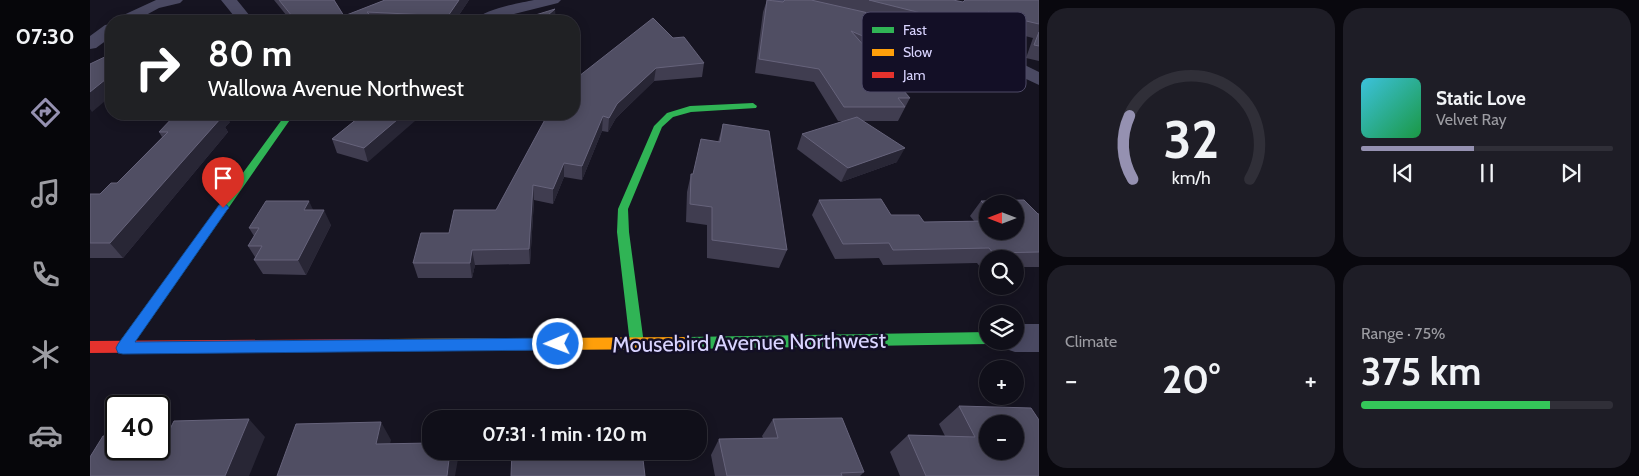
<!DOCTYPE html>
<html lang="en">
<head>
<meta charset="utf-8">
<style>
	:root { --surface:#100f19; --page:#1e1d26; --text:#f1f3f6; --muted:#9c9ca2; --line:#302f38; --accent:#9591b1 }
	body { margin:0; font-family:Cabin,sans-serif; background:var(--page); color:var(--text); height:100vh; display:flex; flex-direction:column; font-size:19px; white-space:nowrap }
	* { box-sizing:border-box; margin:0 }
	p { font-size:16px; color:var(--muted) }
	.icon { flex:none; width:28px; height:28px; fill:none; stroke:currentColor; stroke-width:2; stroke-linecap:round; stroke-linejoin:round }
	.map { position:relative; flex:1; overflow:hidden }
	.drawer { display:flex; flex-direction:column; gap:8px; padding:8px; background:#09080e; width:600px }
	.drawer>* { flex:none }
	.guide { position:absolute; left:15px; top:15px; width:475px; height:105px; border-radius:20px; box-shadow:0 2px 12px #0003,0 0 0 1px var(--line); background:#202124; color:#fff; overflow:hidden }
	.needle { width:32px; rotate:270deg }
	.controls { position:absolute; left:889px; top:195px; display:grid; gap:10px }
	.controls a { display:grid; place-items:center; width:45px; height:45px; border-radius:50%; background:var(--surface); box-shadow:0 2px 12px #0003,0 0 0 1px var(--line); font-size:25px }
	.speed { position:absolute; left:15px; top:395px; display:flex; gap:10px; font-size:25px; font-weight:700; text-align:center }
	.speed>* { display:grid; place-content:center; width:65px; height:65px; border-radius:50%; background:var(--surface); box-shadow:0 2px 12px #0003,0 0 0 1px var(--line); line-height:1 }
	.speed .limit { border:2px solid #111; border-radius:8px; background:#fff; color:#111 }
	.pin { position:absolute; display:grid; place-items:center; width:42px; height:42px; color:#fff; margin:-51px -21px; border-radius:50% 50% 50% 0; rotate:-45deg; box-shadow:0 0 5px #0007 }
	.pin .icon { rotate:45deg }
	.me { position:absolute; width:55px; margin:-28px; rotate:269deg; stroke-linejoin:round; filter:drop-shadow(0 0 4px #0008) }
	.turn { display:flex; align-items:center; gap:18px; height:105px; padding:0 20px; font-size:22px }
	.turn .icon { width:65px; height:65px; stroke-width:2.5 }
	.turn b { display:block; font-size:35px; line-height:42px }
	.big { font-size:38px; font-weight:800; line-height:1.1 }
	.drawer .widget { flex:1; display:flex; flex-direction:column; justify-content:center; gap:8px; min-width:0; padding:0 18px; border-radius:20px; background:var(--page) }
	.drawer .dial { align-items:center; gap:0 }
	.dial svg { height:130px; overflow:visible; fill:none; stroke:var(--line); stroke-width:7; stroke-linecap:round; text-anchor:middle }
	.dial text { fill:var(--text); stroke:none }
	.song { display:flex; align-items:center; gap:15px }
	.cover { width:60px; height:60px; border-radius:8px; background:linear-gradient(135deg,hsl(190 70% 55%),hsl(140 70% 35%)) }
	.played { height:5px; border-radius:2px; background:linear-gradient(90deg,var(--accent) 45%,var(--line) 45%) }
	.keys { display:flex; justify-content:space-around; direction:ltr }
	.heat { display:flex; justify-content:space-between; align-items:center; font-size:28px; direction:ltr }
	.charge { height:8px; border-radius:4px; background:linear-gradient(90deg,#34c759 75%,var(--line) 0) }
	.drawer .tiles { flex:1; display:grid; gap:8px; grid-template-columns:repeat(2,1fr) }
	.trip { position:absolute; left:332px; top:410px; width:285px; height:50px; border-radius:20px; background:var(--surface); box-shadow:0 2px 12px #0003,0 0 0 1px var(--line); font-weight:800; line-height:50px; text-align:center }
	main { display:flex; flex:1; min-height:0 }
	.dock { display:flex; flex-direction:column; width:90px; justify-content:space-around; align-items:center; background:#06060a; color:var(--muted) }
	.dock .icon { width:35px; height:35px }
	.dock .selected { color:var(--accent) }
	.dock b { font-size:22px; color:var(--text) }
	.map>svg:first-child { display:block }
</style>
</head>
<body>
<main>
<nav class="dock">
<b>07:30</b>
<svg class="icon selected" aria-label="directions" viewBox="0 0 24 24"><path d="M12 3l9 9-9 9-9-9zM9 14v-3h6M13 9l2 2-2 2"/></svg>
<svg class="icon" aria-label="music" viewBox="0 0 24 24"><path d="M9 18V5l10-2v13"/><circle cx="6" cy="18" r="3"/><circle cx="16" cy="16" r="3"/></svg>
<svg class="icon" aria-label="phone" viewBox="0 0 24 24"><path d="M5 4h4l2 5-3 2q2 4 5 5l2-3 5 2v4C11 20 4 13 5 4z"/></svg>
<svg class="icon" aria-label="climate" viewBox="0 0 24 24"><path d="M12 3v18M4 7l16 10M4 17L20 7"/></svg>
<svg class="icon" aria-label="car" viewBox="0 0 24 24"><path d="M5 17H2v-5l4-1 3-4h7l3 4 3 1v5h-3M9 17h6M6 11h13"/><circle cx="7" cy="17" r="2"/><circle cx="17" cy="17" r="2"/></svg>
</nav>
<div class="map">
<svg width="949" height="476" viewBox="0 0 949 476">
	<rect width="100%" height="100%" fill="#161421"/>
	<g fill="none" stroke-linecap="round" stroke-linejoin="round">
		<path fill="#4a4962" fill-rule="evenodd" d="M 66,0 L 93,0 L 90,3 L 69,8 L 45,21 L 25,21 L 27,18 Z
			M 131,0 L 147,0 L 164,21 L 148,21 Z
			M 444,0 L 471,0 L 468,3 L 420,15 L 406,21 L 385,21 C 393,9 430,3 444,0 Z
			M 682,0 L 714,0 L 737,5 L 740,8 L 737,11 L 732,13 L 685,3 Z
			M 21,24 L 21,37 L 6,48 L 0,49 L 0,36 L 15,25 Z
			M 839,31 L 912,54 L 949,72 L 949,85 L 900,62 L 833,40 L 831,36 L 833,32 Z
			M 925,324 L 949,324 L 949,352 L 925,352 L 913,348 L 910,341 L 925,341 Z"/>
		<path fill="#30b455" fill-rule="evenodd" d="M 663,103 L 667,106 L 666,108 L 601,112 L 583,117 L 572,127 L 538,209 L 539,232 L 554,344 L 552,348 L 547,350 L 542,348 L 540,344 L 527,232 L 528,209 L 564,126 L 577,113 L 600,106 Z
			M 196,114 L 204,114 L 38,352 L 33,354 L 28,352 L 26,348 L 28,344 Z
			M 898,332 L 898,341 L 903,341 L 898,344 L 597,349 L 592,347 L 590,343 L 592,339 L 597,337 Z"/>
		<path fill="#ff9f0a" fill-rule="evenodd" d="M 597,337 L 602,339 L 604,343 L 602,347 L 597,349 L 294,351 L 289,349 L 287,345 L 289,341 L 294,339 Z"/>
		<path fill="#e5322d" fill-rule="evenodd" d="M 294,339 L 299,341 L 301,345 L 299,349 L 294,351 L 0,353 L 0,341 Z"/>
	</g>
	<path fill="#403d50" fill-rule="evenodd" d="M 184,0 L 244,0 L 254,16 L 295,0 L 379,0 L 365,21 L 201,21 Z
		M 677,0 L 693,2 L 695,0 L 863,0 L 873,2 L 949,0 L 949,61 L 936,58 L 943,38 L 891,25 L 880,40 L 841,30 L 870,52 L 846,85 L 783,56 L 820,98 L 808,121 L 773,121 L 807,162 L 751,182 L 707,149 L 712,134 L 755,121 L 748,121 L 724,82 L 665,73 L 673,12 Z
		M 583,38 L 614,63 L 612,77 L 564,81 L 526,118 L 518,132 L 512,131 L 492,180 L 474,177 L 463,204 L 444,200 L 440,264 L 385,265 L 382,278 L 328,278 L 323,263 L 359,233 L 406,210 Z
		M 273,114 L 278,162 L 247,153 L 242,139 Z
		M 140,122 L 135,127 L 138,132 L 33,258 L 0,258 L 0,194 L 10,194 L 27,183 L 72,137 L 69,132 Z
		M 633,124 L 697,250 L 689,268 L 617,258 L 617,225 L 596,222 L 597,192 L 601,174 L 603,174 L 628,142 Z
		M 729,200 L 834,222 L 884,221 L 880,216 L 891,201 L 949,214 L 949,267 L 925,267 L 925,259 L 898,259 L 898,268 L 891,268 L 887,263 L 793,265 L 789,258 L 745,259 L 722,215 ZM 898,204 L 925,231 L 898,231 Z
		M 223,210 L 241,225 L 216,275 L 173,274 L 164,260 L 165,257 L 158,246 L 164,236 L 159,228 Z
		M 869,406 L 949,476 L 810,476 L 800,452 L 818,435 L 855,436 L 849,424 Z
		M 683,419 L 774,472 L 770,476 L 625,476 L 621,455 L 629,439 L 673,438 L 672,436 Z"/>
	<path fill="#282635" d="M 369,0 L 379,0 L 365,21 L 359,21 L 358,16 Z
		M 465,9 L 466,21 L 451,21 Z
		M 898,12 L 891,25 L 880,40 L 887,27 Z
		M 878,40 L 870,52 L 846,85 L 854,71 Z
		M 566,68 L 564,81 L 526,118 L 518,132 L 519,118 L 527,104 Z
		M 21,75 L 21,96 L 2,112 L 0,109 L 0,92 Z
		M 127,114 L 135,114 L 140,122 L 135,127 L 138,132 L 33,258 L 20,243 Z
		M 314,114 L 333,114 L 278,162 L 274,148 Z
		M 513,116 L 512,131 L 492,180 L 492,166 Z
		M 815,148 L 807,162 L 751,182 L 758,168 Z
		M 474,163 L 474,177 L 463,204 L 463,189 Z
		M 443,185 L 444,200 L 440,264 L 439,249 Z
		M 219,201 L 226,216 L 214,210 Z
		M 234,210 L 241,225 L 216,275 L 208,260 Z
		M 382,250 L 385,265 L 382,278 L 380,263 Z
		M 159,419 L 175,437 L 159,476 L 135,476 Z
		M 291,422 L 301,440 L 296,461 L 286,444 Z
		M 360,451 L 365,451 L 368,459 L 365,476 L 357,476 Z"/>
	<path fill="#504e63" stroke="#66637b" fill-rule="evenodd" d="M 189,0 L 244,0 L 254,16 L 295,0 L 369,0 L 358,16 L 277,12 L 286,21 L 206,21 Z
		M 677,0 L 693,2 L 695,0 L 721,0 L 774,12 L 878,40 L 854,71 L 761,31 L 820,98 L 808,98 L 815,107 L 754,107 L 729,69 L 669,59 Z
		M 779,0 L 863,0 L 873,2 L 875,0 L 949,0 L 949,24 L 898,12 L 887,27 Z
		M 465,9 L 451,21 L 426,21 Z
		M 563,18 L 583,38 L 594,37 L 614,63 L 566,68 L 527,104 L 519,118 L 513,116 L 492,166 L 474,163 L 463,189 L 443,185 L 439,249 L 382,250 L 380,263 L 323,263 L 331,233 L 359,233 L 364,210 L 406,210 L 458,114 L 484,114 L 484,80 Z
		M 949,32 L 949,46 L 944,45 Z
		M 21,54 L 21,75 L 0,92 L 0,64 Z
		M 86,114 L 127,114 L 123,118 L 131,118 L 20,243 L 0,243 L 0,194 L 10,194 L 21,183 L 27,183 L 78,132 L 69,132 Z
		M 273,114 L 314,114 L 274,148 L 242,139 Z
		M 767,117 L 815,148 L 758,168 L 712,134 Z
		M 633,124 L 679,131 L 697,250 L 622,240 L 622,207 L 600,204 L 601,174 L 603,174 L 611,139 L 630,142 Z
		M 791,199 L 801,215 L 829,215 L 834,222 L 898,221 L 898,231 L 925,231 L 925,204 L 898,204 L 898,208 L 891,201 L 934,200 L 948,214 L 949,214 L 949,252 L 903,253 L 899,248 L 803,250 L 799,243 L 753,244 L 729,200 Z
		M 176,201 L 219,201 L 214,210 L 234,210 L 208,260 L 164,260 L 172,246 L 158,246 L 169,228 L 159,228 Z
		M 869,406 L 941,408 L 949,420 L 949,476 L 836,476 L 818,435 L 885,437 ZM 898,424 L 925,424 L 925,451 L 898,451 Z
		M 547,410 L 548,419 L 472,419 L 472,411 Z
		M 752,418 L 774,472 L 751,473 L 752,476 L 637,476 L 629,439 L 688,438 L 683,419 Z
		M 159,419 L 135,476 L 0,476 L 0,457 L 13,436 L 26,436 L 26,449 L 69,449 L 69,435 L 77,435 L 84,421 Z
		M 291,422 L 286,444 L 341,443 L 341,451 L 360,451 L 357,476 L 187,476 L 206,424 Z
		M 422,451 L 552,451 L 555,476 L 421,476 Z"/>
	<path fill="#1a73e8" stroke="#114b97" d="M 133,204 L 137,205 L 139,208 L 137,210 L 45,342 L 468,338 L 472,340 L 474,344 L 472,348 L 468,350 L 33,354 L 28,353 L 26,348 L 28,344 L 129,205 Z"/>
	<g text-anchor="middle" stroke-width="5" stroke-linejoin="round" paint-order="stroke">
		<g font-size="22" fill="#d9d4ff" stroke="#130f26">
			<text transform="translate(659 342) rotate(-1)" y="8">Mousebird Avenue Northwest</text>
		</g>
	</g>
	<rect x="772" y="12" width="164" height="80" rx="8" fill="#130f26" stroke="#4e4a67" stroke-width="1"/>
	<rect x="782" y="27" width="22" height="6" fill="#30b455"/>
	<rect x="782" y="49" width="22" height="7" fill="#ff9f0a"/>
	<rect x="782" y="72" width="22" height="6" fill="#e5322d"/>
	<g font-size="14" fill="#d9d4ff">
		<text x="813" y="35">Fast</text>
		<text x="813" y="57">Slow</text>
		<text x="813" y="80">Jam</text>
	</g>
</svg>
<div class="controls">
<a><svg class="needle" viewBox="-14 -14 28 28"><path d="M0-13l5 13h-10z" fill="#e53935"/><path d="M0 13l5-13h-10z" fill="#9c9ca2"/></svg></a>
<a><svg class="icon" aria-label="search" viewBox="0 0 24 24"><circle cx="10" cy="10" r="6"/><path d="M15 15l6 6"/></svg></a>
<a><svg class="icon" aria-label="layers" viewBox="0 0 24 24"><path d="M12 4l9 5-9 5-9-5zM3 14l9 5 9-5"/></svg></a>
<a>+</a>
<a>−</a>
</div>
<div class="speed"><div class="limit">40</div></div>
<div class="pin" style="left:133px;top:208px;background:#d93025"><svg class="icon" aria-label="arrive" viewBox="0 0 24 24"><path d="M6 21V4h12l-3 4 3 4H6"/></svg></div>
<svg class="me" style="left:468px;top:344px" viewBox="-20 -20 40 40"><circle r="17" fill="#1a73e8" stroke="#fff" stroke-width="3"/><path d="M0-11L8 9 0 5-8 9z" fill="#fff"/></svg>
<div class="trip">07:31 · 1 min · 120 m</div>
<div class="guide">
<div class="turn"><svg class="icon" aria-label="right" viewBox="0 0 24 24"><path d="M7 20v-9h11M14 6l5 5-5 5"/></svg><div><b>80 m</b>Wallowa Avenue Northwest</div></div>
</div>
</div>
<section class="drawer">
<div class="tiles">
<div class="widget dial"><svg viewBox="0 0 100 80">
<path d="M14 69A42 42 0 1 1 86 69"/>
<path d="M14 69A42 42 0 0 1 12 30" stroke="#9591b1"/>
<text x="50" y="56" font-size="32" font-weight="700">32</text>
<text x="50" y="72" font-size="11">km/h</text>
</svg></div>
<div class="widget">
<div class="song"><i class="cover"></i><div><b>Static Love</b><p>Velvet Ray</p></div></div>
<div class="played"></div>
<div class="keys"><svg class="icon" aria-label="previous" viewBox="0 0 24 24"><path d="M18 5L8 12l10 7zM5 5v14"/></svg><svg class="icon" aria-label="pause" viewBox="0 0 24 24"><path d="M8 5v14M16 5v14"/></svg><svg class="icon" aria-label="next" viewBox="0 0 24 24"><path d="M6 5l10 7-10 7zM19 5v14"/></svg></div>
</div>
<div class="widget"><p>Climate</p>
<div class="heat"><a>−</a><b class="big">20°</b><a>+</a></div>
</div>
<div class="widget"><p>Range · 75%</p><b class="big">375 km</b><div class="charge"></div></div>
</div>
</section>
</main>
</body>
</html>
